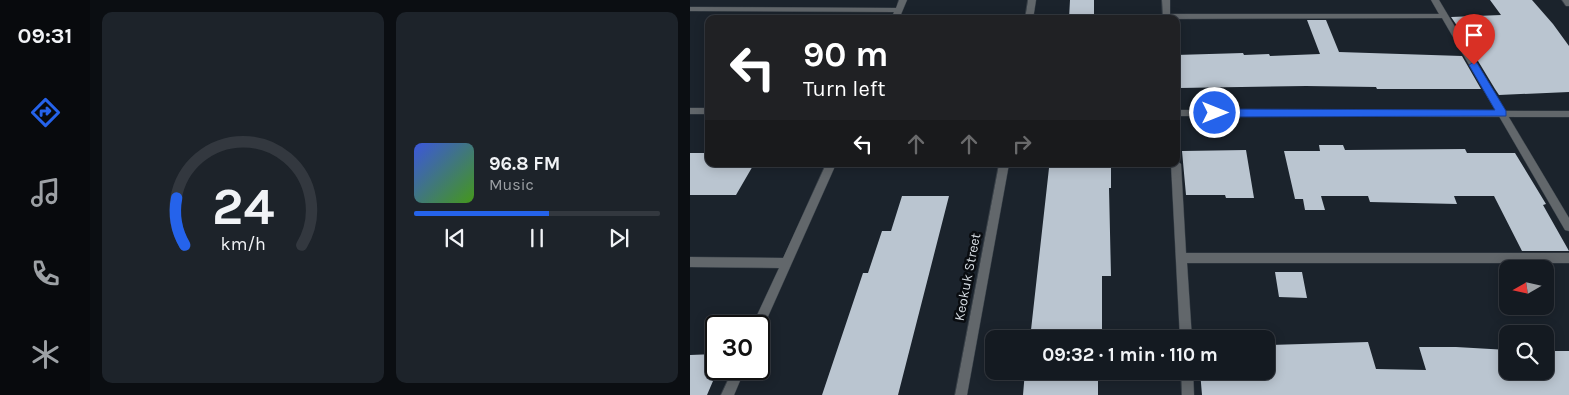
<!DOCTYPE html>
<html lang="en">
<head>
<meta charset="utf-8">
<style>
	:root { --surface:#141a21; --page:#1d232a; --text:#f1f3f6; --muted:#9da1a5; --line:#33383f; --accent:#2563eb }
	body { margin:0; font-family:Karla,sans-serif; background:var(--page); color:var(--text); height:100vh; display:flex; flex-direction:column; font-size:19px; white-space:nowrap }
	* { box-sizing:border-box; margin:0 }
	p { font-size:16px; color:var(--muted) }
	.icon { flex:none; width:28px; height:28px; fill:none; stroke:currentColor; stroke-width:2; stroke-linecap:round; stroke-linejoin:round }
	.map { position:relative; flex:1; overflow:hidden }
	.details { display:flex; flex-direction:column; gap:12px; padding:12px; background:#0b0e12; width:600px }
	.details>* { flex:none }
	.top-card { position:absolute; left:15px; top:15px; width:475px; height:152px; border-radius:10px; box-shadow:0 2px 12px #0003,0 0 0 1px var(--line); background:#202124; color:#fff; overflow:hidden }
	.needle { width:32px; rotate:261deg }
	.controls { position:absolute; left:809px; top:260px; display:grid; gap:10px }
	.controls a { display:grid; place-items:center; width:55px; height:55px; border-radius:10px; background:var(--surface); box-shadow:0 2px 12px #0003,0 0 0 1px var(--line); font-size:25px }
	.speed { position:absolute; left:15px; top:315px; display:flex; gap:10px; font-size:25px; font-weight:700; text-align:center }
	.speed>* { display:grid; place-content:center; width:65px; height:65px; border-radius:50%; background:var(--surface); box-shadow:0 2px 12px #0003,0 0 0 1px var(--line); line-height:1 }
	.speed .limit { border:2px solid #111; border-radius:8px; background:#fff; color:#111 }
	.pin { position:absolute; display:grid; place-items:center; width:42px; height:42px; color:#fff; margin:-51px -21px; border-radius:50% 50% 50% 0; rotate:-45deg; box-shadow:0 0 5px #0007 }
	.pin .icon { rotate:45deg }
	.me { position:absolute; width:55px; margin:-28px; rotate:90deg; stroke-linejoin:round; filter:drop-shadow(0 0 4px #0008) }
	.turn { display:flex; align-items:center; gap:18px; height:105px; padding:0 15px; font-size:22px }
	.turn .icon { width:65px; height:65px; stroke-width:2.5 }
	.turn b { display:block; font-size:35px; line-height:42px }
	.lanes { display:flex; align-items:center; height:48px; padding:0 15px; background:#0003; justify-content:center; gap:25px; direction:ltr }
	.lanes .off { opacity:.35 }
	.details .widget { flex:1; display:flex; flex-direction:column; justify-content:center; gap:8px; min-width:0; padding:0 18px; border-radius:10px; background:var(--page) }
	.details .dial { align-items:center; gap:0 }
	.dial svg { height:130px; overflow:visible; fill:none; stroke:var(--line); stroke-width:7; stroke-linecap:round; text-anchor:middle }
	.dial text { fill:var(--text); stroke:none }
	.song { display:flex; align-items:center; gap:15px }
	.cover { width:60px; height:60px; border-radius:8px; background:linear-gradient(135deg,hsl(230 70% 55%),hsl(100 70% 35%)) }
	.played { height:5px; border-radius:2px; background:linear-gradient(90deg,var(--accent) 55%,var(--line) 55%) }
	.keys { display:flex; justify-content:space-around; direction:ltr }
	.details .tiles { flex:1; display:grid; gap:12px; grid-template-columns:repeat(2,1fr) }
	.trip { position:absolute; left:295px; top:330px; width:290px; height:50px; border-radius:10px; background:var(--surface); box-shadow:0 2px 12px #0003,0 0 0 1px var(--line); font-weight:700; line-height:50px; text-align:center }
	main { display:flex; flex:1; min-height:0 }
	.menu { display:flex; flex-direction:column; width:90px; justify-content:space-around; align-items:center; background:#080a0d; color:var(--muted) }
	.menu .icon { width:35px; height:35px }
	.menu .current { color:var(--accent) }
	.menu b { font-size:22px; color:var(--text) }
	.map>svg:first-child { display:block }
</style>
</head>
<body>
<main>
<nav class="menu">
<b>09:31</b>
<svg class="icon current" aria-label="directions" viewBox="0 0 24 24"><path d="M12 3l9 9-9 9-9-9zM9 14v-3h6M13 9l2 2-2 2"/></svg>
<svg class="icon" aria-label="music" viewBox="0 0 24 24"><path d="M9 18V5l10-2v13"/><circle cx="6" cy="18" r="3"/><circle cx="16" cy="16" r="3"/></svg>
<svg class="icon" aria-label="phone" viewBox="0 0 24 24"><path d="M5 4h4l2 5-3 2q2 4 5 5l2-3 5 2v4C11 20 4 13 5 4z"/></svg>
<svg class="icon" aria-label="climate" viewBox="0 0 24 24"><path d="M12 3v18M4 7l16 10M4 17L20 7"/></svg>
</nav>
<section class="details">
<div class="tiles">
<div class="widget dial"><svg viewBox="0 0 100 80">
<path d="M14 69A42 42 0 1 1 86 69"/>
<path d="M14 69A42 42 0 0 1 9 40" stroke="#2563eb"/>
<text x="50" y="56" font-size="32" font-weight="700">24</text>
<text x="50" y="72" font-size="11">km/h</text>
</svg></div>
<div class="widget">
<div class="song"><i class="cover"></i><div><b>96.8 FM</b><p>Music</p></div></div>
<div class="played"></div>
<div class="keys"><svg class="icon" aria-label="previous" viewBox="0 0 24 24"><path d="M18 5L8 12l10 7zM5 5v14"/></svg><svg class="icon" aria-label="pause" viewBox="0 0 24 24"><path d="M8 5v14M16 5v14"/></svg><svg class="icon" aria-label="next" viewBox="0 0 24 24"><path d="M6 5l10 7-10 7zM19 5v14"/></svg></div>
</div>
</div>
</section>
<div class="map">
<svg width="879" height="395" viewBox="0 0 879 395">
	<rect width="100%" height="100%" fill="#1b232c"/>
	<path fill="#bac5d0" d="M 380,0 L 404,0 L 404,19 L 379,19 Z
		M 800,0 L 842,0 L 863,24 L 879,46 L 879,92 L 809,95 L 805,89 L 785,56 L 788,56 L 761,17 L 811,15 Z
		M 617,20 L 636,20 L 649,52 L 772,56 L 791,89 L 687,89 L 686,87 L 616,86 L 489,88 L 486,55 L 553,53 L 554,55 L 579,54 L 580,56 L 630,54 Z
		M 629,145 L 653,145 L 655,150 L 775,149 L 777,153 L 825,153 L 856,204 L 853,205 L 879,251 L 832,251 L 804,196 L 764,196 L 767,204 L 680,202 L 678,196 L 631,196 L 635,210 L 615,210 L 613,199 L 605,199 L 594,151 L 630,151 Z
		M 556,150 L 564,198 L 536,198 L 535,195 L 496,195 L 492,151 Z
		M 0,153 L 19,153 L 19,164 L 64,164 L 46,195 L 0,195 Z
		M 421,167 L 421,188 L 419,188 L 421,276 L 412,276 L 412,339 L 340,339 L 359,168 Z
		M 212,196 L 259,196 L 208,395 L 132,395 L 173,273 L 178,273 L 192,231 L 201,231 Z
		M 585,272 L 612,272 L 617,298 L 589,297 Z
		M 678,342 L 686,369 L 736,370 L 729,347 L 766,347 L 818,350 L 818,371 L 855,371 L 855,351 L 879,351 L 879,395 L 512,395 L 510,371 L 576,371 L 576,345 Z
		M 26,354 L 26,374 L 17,395 L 0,395 L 0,355 Z
		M 335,371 L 408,371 L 408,395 L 333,395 Z"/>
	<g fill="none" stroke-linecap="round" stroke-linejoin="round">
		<defs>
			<path id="lane" d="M 209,0 L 217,0 L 209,19 L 201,19 L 204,12 L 0,11 L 0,7 L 206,8 Z
				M 472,0 L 480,0 L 480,14 L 749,14 L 741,0 L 749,0 L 879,218 L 879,231 L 875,230 L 752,18 L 473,19 Z
				M 486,160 L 491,164 L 496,253 L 879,253 L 879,263 L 497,263 L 502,339 L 490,339 L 481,164 L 486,164 Z
				M 136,164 L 146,164 L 72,330 L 69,331 L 69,326 L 62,326 L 89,268 L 0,267 L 0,257 L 93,258 Z
				M 43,369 L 55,369 L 44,395 L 31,395 Z
				M 491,371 L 503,371 L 504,395 L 492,395 Z"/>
			<path id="street" d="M 338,0 L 346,0 L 343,19 L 335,19 Z
				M 872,0 L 879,0 L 879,6 L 876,6 Z
				M 0,108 L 19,108 L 19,114 L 0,114 Z
				M 486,110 L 879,111 L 879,117 L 486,116 Z
				M 309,164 L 319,164 L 277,395 L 265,395 Z"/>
		</defs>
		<use href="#lane" stroke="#384048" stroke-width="1"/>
		<use href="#street" stroke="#384048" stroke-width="1"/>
		<use href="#lane" fill="#62676b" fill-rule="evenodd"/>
		<use href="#street" fill="#62676b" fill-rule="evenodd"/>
	</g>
	<path fill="#2563eb" stroke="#184099" d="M 784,62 L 787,63 L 816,111 L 816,116 L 525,117 L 520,113 L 525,109 L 805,110 L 779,65 Z"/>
	<g text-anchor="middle" stroke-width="5" stroke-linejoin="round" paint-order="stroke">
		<g font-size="14" fill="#d2d8de" stroke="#090c10">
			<text transform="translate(277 277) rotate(-79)" y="5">Keokuk Street</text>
		</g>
	</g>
</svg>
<div class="controls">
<a><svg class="needle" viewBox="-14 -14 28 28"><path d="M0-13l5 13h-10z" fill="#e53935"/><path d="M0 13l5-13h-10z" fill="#9da1a5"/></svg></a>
<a><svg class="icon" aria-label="search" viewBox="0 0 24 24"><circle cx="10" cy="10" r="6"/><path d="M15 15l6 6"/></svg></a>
</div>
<div class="speed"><div class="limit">30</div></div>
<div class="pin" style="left:784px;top:65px;background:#d93025"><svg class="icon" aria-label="arrive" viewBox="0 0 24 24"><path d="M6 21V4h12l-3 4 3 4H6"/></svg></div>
<svg class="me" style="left:525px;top:113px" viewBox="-20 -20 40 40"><circle r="17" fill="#2563eb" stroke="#fff" stroke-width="3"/><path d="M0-11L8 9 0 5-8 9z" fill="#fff"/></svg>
<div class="trip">09:32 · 1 min · 110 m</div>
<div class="top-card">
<div class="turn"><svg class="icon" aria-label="left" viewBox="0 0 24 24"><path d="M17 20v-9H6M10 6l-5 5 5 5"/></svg><div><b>90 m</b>Turn left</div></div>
<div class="lanes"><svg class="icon" aria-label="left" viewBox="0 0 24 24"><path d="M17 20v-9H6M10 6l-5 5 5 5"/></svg><svg class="icon off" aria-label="ahead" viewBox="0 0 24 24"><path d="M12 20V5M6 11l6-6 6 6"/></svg><svg class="icon off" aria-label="ahead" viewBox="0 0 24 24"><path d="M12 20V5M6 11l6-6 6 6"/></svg><svg class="icon off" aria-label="right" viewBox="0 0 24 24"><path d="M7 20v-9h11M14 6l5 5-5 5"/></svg></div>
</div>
</div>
</main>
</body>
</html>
